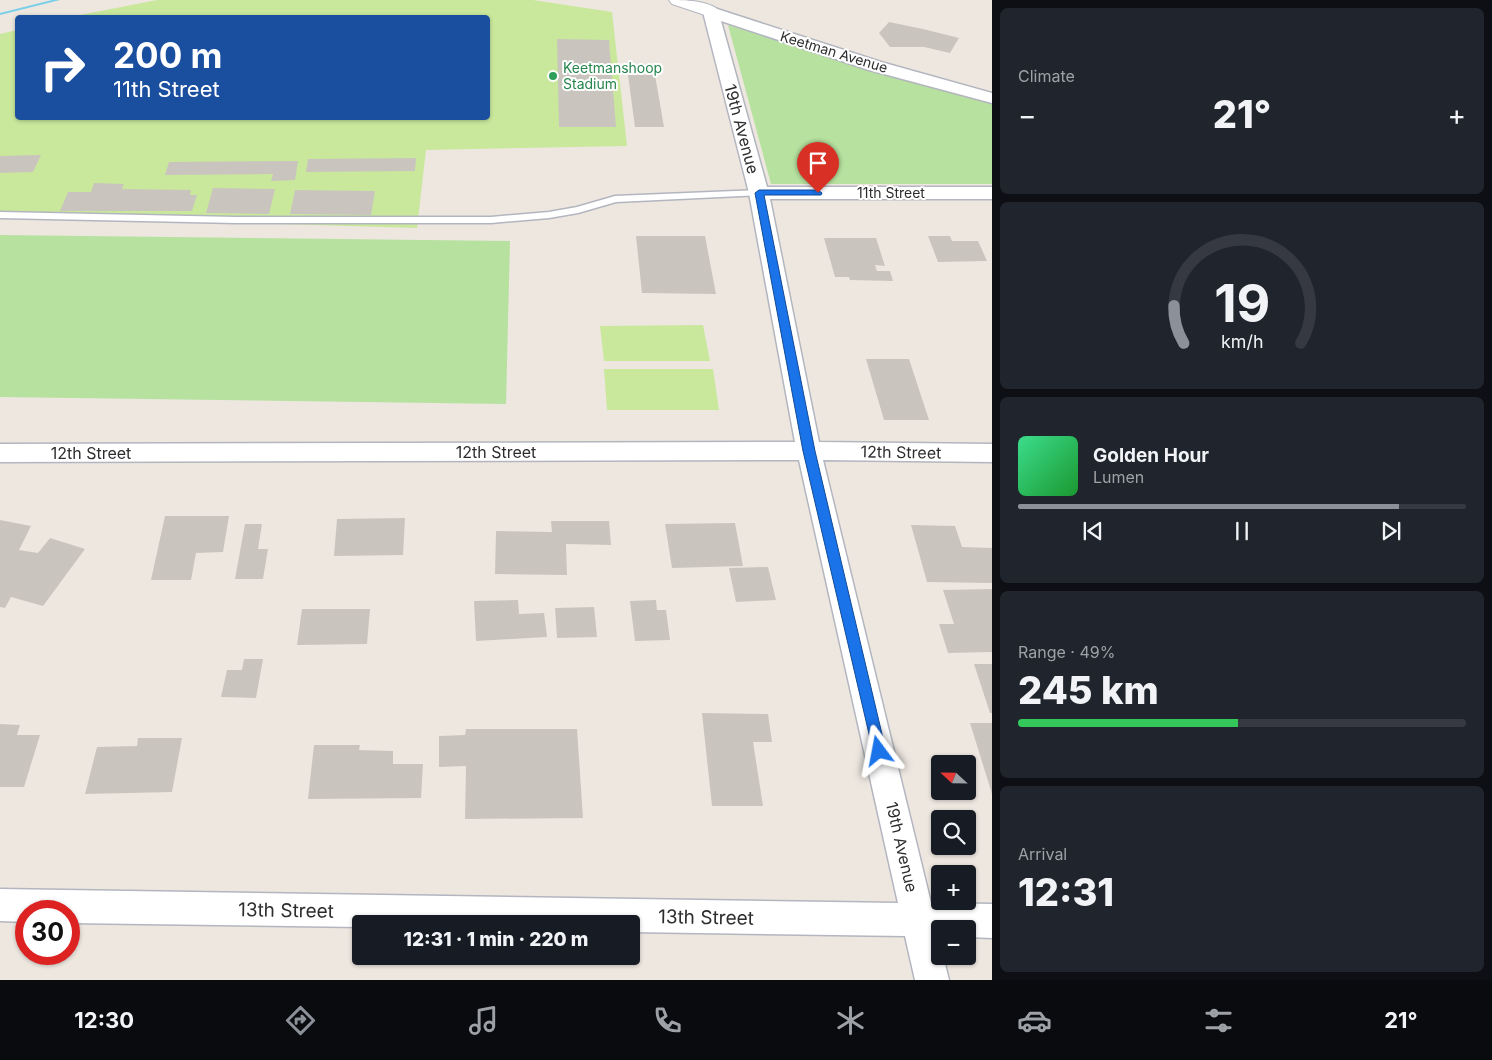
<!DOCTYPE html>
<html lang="en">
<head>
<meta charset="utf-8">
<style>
	:root { --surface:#171b24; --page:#20242c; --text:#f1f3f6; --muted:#9ea1a6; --line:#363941; --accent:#8c9099 }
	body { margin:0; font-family:Inter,sans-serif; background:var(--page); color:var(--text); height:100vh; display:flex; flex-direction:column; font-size:19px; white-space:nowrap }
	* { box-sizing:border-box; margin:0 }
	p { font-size:16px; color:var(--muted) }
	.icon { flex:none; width:28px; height:28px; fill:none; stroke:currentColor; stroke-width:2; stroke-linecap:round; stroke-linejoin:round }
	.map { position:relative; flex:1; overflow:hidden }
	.side { display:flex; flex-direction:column; gap:8px; padding:8px; background:#0d0f14; width:500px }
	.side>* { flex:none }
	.top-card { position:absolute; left:15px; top:15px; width:475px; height:105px; border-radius:5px; box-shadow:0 1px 4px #0004; background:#1a4fa0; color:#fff; overflow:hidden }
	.needle { width:32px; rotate:292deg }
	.tools { position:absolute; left:931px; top:755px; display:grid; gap:10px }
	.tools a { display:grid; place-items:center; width:45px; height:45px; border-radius:5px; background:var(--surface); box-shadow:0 1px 4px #0004; font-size:25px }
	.speed { position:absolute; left:15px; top:900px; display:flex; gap:10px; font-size:25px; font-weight:700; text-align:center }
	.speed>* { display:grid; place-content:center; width:65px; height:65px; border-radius:50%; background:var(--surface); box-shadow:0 1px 4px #0004; line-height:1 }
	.speed .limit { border:8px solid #d22; background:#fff; color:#111 }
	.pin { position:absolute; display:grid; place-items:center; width:42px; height:42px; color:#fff; margin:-51px -21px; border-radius:50% 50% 50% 0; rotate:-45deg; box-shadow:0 0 5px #0007 }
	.pin .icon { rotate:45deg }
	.me { position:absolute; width:55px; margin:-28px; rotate:347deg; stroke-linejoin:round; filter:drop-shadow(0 0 4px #0008) }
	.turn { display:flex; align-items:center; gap:18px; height:105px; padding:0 15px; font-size:22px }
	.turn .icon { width:65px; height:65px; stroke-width:2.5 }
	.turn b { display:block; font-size:35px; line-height:42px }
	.big { font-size:38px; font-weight:800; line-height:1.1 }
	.side .widget { flex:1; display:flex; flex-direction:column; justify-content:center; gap:8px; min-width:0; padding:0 18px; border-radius:8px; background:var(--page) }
	.side .dial { align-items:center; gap:0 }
	.dial svg { height:130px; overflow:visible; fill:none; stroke:var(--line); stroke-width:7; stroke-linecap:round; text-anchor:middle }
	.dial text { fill:var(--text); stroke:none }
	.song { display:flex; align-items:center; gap:15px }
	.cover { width:60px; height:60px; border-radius:8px; background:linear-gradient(135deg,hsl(150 70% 55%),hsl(130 70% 35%)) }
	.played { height:5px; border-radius:2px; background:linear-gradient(90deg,var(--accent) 85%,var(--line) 85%) }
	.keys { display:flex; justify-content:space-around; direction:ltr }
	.heat { display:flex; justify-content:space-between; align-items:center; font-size:28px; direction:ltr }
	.charge { height:8px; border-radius:4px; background:linear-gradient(90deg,#34c759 49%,var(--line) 0) }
	.trip { position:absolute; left:352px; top:915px; width:288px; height:50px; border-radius:5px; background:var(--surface); box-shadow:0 1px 4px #0004; font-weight:800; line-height:50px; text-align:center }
	.dock { display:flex; height:80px; justify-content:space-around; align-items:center; background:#090b0e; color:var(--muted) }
	.dock .icon { width:35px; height:35px }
	.dock .selected { color:var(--accent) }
	.dock b { font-size:22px; color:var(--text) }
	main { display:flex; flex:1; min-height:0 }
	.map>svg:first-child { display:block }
</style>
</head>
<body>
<main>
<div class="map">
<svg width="992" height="980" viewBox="0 0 992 980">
	<rect width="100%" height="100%" fill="#ede7e0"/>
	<path fill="#b7e19f" d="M 728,25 L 992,102 L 992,184 L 771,184 Z
		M 0,235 L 510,241 L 506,404 L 0,397 Z"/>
	<path fill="#c9e89c" d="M 157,0 L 533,0 L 612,12 L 627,146 L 426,150 L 417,228 L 0,216 L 0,34 L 17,30 L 18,118 L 488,118 L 488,18 L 70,17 Z
		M 703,325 L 710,361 L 604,361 L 600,326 Z
		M 604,369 L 713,369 L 719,410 L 607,410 Z"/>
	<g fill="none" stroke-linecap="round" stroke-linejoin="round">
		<path fill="#79cfea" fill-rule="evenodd" d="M 52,0 L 60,0 L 0,15 L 0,13 Z"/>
	</g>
	<path fill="#c9c5be" d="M 889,22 L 923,29 L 959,38 L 950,53 L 924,47 L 890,47 L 879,33 Z
		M 557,39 L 609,40 L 616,127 L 559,127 Z
		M 628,75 L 655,75 L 664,127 L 635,127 Z
		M 41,155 L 33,172 L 0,173 L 0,156 Z
		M 416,158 L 415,171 L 306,172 L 308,159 Z
		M 298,161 L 295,180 L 271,181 L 273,174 L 165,175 L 169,162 Z
		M 94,183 L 124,184 L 122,189 L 191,190 L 190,195 L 197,195 L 192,211 L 60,211 L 68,192 L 91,192 Z
		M 213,188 L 275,189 L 269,214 L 206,213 Z
		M 295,190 L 375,191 L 371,215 L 290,214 Z
		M 636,236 L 705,236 L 716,294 L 642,293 Z
		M 928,236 L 950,236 L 952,241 L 978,241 L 987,261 L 938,262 Z
		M 824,238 L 876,238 L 885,266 L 875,265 L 877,271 L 890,271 L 893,281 L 850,280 L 849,277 L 835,277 Z
		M 866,359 L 909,359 L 929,420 L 884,420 Z
		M 165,516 L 229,516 L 223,552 L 196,553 L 191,580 L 151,580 Z
		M 405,518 L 403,555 L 334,556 L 337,519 Z
		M 0,520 L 31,526 L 19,550 L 38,553 L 50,538 L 85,549 L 43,606 L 11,597 L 5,608 L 0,607 Z
		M 551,521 L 609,521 L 611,545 L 566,544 L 567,575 L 495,574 L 496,531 L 552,532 Z
		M 735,523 L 743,566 L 672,568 L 665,524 Z
		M 245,524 L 262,524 L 258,549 L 268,549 L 263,579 L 235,579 Z
		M 911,525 L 955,526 L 962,547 L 992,548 L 992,583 L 927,582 Z
		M 768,567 L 776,600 L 736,602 L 729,568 Z
		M 992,589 L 992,652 L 948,653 L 939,624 L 954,624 L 943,590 Z
		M 518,600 L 519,614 L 544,613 L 547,637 L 476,641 L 474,601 Z
		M 656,600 L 657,610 L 666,610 L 670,640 L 635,641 L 630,601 Z
		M 594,607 L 597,637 L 557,638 L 555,608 Z
		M 302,609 L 370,609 L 367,644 L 297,645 Z
		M 244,659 L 263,659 L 256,698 L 221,697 L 227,670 L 242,670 Z
		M 974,664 L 992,664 L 992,713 L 990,713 Z
		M 702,713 L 768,714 L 772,742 L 753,742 L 763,806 L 712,806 Z
		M 970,723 L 992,723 L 992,794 Z
		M 0,724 L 20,725 L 17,735 L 40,735 L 24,787 L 0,787 Z
		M 466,729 L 577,729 L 583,818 L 465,819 L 466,766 L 439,767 L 439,736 L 465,735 Z
		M 138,738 L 182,738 L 172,792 L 85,794 L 97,747 L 137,746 Z
		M 314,745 L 360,745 L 359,750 L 393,751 L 393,764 L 423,764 L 421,798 L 308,799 Z"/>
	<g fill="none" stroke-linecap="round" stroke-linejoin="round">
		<defs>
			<path id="service" d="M 759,190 L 764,193 L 762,195 L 616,202 L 578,213 L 549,218 L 491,223 L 236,223 L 0,218 L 0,212 L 236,217 L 491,217 L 549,212 L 577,207 L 615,196 Z"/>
			<path id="minor" d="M 711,7 L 881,62 L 992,93 L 992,103 L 869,70 L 721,21 L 767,187 L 992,187 L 992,199 L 770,199 L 819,442 L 992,444 L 992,462 L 823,460 L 931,903 L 992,904 L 992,938 L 968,937 L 968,929 L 940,929 L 940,956 L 943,956 L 949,980 L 915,980 L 905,936 L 631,932 L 631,924 L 361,924 L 361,927 L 69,923 L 69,911 L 26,911 L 26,922 L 0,921 L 0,889 L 898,903 L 799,460 L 0,462 L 0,444 L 795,442 L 749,193 L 703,12 L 705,9 Z"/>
			<path id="tertiary" d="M 669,0 C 683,0 711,0 720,12 L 717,16 L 711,17 L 672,4 Z"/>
		</defs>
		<use href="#service" stroke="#b3b6bf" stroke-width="3"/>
		<use href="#minor" stroke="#b3b6bf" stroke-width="3"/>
		<use href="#tertiary" stroke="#b3b6bf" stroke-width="2"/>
		<use href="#service" fill="#fff" fill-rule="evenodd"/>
		<use href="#minor" fill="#fff" fill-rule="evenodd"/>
		<use href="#tertiary" fill="#fff" fill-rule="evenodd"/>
	</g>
	<path fill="#1a73e8" stroke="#114b97" d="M 818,190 L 822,193 L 821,195 L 764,195 L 815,451 L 886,751 L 884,756 L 879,758 L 875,756 L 873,751 L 803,451 L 755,193 L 759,190 Z"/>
	<circle fill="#2e9e5b" stroke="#fff" stroke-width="2" cx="553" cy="76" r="5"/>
	<g text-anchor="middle" stroke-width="4" stroke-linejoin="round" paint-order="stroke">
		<g font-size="14" fill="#2d2d2d" stroke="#fff">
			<text transform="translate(834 52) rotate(17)" y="5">Keetman Avenue</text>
			<text x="891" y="198">11th Street</text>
		</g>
		<g font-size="14" fill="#27864d" stroke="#fff" text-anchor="start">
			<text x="563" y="73">Keetmanshoop<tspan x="563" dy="16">Stadium</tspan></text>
		</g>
		<g font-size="16" fill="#2d2d2d" stroke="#fff">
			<text transform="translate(742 129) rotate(75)" y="6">19th Avenue</text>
			<text x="496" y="458">12th Street</text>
			<text transform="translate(901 452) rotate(1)" y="6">12th Street</text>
			<text x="91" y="459">12th Street</text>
			<text transform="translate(902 847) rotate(77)" y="6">19th Avenue</text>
		</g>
		<g font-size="19" fill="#2d2d2d" stroke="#fff">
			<text transform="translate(286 910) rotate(1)" y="7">13th Street</text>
			<text transform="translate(706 917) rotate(1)" y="7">13th Street</text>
		</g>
	</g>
</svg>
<div class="tools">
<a><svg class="needle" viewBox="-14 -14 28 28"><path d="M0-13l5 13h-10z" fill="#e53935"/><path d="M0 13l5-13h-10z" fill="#9ea1a6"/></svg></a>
<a><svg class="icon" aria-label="search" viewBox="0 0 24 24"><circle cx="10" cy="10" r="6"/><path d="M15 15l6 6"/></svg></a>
<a>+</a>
<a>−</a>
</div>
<div class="speed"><div class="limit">30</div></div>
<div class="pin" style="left:818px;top:193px;background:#d93025"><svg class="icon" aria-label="arrive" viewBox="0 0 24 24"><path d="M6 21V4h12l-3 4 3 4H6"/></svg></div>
<svg class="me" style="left:879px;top:751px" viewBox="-20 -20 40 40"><path d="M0-17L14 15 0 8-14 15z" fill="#1a73e8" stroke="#fff" stroke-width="4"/></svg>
<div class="trip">12:31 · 1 min · 220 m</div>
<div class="top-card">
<div class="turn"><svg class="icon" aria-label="right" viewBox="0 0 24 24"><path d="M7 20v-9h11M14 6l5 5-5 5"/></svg><div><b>200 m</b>11th Street</div></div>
</div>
</div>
<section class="side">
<div class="widget"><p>Climate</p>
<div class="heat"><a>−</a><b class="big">21°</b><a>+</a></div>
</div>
<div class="widget dial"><svg viewBox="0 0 100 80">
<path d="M14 69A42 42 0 1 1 86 69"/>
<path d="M14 69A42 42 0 0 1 8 46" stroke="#8c9099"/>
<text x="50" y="56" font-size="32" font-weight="700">19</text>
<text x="50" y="72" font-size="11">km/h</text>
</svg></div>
<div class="widget">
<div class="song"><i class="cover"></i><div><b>Golden Hour</b><p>Lumen</p></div></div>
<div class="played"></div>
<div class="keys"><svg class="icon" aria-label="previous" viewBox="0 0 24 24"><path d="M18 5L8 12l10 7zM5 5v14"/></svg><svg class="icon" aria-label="pause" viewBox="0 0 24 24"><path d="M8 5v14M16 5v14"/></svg><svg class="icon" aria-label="next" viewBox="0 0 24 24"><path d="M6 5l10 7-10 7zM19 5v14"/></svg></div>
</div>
<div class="widget"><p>Range · 49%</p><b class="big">245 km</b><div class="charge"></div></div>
<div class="widget"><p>Arrival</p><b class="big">12:31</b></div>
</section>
</main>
<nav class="dock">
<b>12:30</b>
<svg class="icon selected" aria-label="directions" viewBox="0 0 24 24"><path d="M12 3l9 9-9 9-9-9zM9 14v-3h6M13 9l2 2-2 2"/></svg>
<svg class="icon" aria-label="music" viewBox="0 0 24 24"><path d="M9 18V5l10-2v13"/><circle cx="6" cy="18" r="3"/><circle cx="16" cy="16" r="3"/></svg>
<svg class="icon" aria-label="phone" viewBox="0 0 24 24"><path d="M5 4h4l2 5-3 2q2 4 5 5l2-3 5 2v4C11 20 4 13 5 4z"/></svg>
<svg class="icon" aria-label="climate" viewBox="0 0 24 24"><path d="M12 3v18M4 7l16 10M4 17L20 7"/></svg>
<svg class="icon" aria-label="car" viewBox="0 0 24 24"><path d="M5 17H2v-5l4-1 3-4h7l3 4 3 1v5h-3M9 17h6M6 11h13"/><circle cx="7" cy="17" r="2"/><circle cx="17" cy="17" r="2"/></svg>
<svg class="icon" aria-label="filters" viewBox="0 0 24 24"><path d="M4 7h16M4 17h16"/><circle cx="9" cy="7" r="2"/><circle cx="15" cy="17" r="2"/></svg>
<b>21°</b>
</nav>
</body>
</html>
